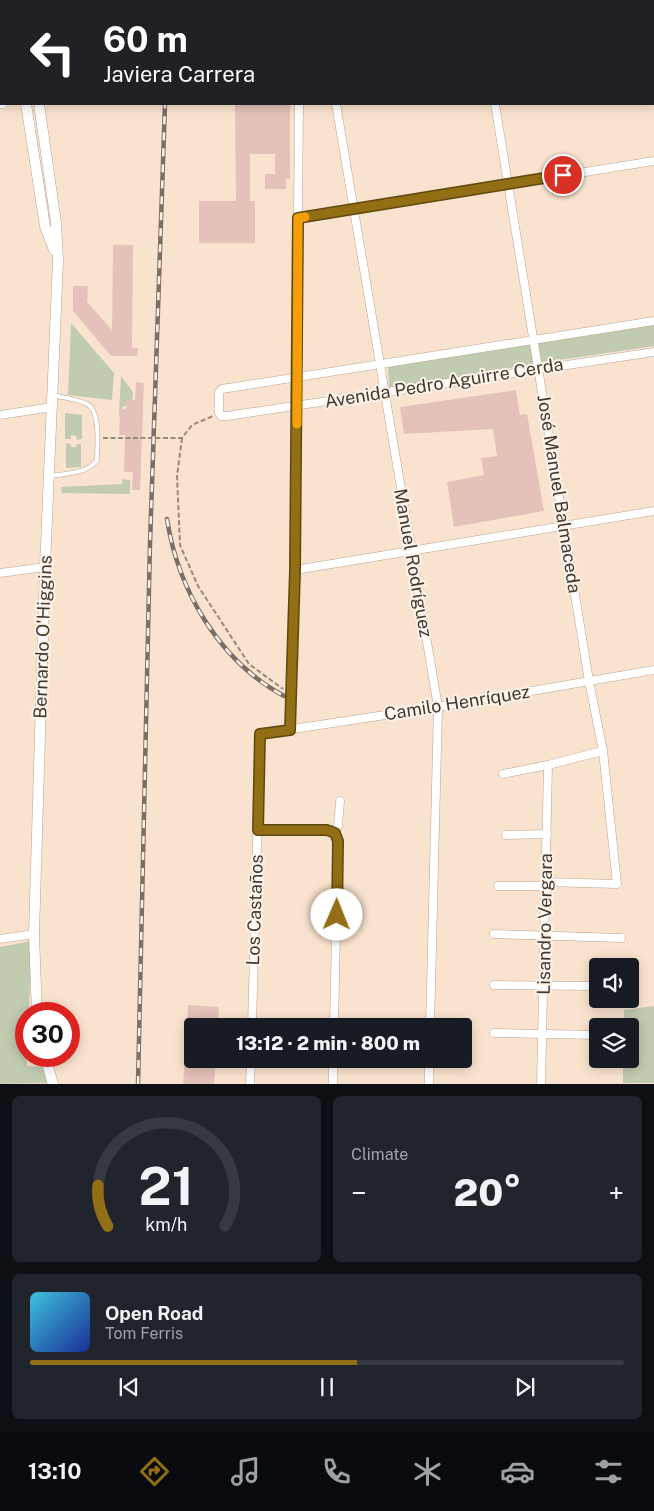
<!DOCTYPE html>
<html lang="en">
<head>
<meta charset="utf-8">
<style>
	:root { --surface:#171b24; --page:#20242c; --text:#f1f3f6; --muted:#9ea1a6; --line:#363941; --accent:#926e15 }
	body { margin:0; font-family:"Public Sans",sans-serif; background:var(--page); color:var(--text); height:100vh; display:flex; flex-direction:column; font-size:19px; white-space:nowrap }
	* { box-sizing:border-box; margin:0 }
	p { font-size:16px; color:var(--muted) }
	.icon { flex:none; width:28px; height:28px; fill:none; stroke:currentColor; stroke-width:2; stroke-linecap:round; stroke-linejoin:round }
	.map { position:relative; height:1084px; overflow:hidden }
	.panel { display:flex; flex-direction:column; gap:12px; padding:12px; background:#0d0f14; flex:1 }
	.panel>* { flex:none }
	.guide { position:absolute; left:0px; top:0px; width:655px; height:105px; box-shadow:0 2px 12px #0003; background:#202124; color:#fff; overflow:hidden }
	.controls { position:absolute; left:589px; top:958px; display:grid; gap:10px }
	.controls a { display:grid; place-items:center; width:50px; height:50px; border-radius:5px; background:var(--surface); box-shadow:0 2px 12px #0003; font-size:25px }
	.speed { position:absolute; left:15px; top:1002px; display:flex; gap:10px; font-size:25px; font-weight:700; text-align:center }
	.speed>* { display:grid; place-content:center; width:65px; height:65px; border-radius:50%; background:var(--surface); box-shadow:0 2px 12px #0003; line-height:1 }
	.speed .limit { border:8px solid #d22; background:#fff; color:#111 }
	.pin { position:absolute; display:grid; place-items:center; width:42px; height:42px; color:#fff; margin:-21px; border:2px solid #fff; border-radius:50%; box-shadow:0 1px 5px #0007 }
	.me { position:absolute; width:55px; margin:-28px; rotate:1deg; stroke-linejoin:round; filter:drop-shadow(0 0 4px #0008) }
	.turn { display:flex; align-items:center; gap:18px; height:105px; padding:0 20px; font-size:22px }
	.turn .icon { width:65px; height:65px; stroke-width:2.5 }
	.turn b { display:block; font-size:35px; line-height:42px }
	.big { font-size:38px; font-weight:800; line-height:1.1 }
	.panel .card { flex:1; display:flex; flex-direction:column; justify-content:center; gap:8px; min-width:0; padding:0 18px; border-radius:8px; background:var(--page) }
	.panel .dial { align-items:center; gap:0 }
	.dial svg { height:130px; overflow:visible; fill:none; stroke:var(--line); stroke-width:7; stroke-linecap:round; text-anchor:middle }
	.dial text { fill:var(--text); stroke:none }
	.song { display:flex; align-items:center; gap:15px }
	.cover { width:60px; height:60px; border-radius:8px; background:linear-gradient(135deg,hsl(190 70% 55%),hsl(230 70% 35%)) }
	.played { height:5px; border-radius:2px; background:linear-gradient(90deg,var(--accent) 55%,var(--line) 55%) }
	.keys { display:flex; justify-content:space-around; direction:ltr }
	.heat { display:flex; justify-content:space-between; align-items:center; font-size:28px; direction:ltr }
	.panel .tiles { flex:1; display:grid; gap:12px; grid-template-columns:1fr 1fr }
	.card:last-child { grid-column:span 2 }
	.trip { position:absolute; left:184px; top:1018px; width:288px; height:50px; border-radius:5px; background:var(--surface); box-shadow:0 2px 12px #0003; font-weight:800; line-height:50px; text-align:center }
	.menu { display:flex; height:80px; justify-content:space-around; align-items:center; background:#090b0e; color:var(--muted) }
	.menu .icon { width:35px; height:35px }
	.menu .current { color:var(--accent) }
	.menu b { font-size:22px; color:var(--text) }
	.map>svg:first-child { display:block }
</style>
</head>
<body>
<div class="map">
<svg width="654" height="1084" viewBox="0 0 654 1084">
	<rect width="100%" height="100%" fill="#fae3ce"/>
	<path fill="#c1cbb0" d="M 26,0 L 157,0 L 157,1 L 26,1 Z
		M 71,323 L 114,373 L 112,400 L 68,395 Z
		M 654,324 L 654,346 L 539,363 L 389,389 L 388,365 Z
		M 121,376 L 133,392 L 132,406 L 123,406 L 122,416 L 119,416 Z
		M 65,413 L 82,415 L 82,439 L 77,440 L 76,436 L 71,435 L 71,439 L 65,439 Z
		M 70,443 L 71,447 L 76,447 L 77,444 L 81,444 L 81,467 L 66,468 L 66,444 Z
		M 122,479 L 130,480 L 130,494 L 62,493 L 61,487 L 122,484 Z
		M 31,941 L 29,1014 L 26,1014 L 27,1066 L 45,1067 L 50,1083 L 0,1084 L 0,947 Z
		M 654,1006 L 654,1083 L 623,1083 L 623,1059 L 630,1059 L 630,1026 L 624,1026 L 624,1010 Z"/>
	<path fill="#e4c2b9" d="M 235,104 L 290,104 L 290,179 L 286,179 L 286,189 L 265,189 L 265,174 L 275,174 L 275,154 L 250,154 L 250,201 L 255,201 L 255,243 L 199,243 L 199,201 L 236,201 Z
		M 113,245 L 133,245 L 132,348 L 138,348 L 137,356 L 111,356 L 73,311 L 73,286 L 88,286 L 87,302 L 112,330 Z
		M 136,382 L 144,383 L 140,490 L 132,490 L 133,472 L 124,472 L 125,435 L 119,435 L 120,409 L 126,409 L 126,399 L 135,400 Z
		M 516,390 L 520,415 L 527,414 L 544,511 L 454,527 L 447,482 L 484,475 L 481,458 L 497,456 L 493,429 L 404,434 L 400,407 Z
		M 188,1005 L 219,1007 L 218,1026 L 187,1026 Z
		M 187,1029 L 192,1029 L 192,1059 L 216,1059 L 214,1084 L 183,1084 Z"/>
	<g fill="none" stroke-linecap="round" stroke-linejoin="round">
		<defs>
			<path id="lane" d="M 51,476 C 67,473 87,474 97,460 C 97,446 101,411 87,404 C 77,399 64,398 53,395"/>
			<path id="street" d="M 319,0 L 319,1
				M 478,0 L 478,1
				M 639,1 L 647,0
				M 654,77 L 654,79
				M 0,104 L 3,104
				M 336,104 L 438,707 L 430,1026
				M 495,104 L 589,681 L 603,751 L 617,884 L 546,882
				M 298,218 L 654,161
				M 654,321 L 222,389 L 219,392 L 219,413 L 221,416 L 227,416 L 654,352
				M 0,415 L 52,407
				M 295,570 L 654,511
				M 0,573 L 45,567
				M 290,730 L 295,570 L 299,104
				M 503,774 L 548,765 L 603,751
				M 258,830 L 330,830 L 335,833 L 338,838 L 334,1026
				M 335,833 L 338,826 L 340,801
				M 506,835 L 547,834
				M 498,886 L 546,886
				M 494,934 L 621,938
				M 0,939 L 34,934
				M 494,985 L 598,986
				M 252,1026 L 260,734 L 438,707 L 654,670
				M 494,1033 L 598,1035
				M 250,1084 L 251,1059
				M 333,1084 L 333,1059
				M 429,1084 L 429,1059
				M 541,1084 L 548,765"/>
			<path id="secondary" d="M 8,0 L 8,1
				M 22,0 L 22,1
				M 26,104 L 45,226 L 54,250
				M 37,1014 L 34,934 L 45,567 L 58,260 L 56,223 L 39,104
				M 45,1056 L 53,1084"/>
		</defs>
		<use href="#lane" stroke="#b9a390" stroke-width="5"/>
		<use href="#street" stroke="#b9a390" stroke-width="9"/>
		<use href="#secondary" stroke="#b9a390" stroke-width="11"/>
		<path stroke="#98897b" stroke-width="2" stroke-dasharray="5 2.5" stroke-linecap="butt" d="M 103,438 L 182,438 L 192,425 L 213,416
			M 182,438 L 177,476 L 180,545 L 198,586 L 249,664 L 283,689"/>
		<use href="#lane" stroke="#fff" stroke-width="4"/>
		<use href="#street" stroke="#fff" stroke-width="8"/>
		<use href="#secondary" stroke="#fff" stroke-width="10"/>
		<defs>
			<path id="rail" d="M 162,0 L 162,1
				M 167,519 C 178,590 219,661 284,696
				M 138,1084 L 150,543 L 165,104"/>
		</defs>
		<use href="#rail" stroke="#7c6e62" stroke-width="4.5"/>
		<use href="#rail" stroke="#fcf3ea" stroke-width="2.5" stroke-dasharray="8" stroke-linecap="butt"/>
	</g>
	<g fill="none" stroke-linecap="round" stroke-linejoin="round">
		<defs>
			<path id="route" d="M 337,915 L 338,841 L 335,833 L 327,830 L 258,830 L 260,734 L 290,730 L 295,570 L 298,218 L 563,175"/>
		</defs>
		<use href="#route" stroke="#5f480e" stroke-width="12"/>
		<use href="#route" stroke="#926e15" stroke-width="9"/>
		<path stroke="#f59e0b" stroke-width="9" d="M 297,424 L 298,218 L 305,217"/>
	</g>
	<g text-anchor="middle" stroke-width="4" stroke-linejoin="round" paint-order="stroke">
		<g font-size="18" fill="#413830" stroke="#fcf3ea">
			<text transform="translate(444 383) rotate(-9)" y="6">Avenida Pedro Aguirre Cerda</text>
			<text transform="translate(559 494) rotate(81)" y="6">José Manuel Balmaceda</text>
			<text transform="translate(413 563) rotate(80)" y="6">Manuel Rodríguez</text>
			<text transform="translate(43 637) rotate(-88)" y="6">Bernardo O'Higgins</text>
			<text transform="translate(457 703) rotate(-9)" y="6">Camilo Henríquez</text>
			<text transform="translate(255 910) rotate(-88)" y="6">Los Castaños</text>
			<text transform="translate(545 924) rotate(-89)" y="6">Lisandro Vergara</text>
		</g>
	</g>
</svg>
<div class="controls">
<a><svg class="icon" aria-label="sound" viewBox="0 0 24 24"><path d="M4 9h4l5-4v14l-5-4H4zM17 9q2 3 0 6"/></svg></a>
<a><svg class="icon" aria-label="layers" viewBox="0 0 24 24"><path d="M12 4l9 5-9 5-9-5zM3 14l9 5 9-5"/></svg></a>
</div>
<div class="speed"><div class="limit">30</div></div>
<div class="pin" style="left:563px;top:175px;background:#d93025"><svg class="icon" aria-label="arrive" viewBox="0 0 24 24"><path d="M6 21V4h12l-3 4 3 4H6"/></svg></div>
<svg class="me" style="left:337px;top:915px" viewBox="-20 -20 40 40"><circle r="19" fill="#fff"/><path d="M0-13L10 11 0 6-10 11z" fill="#926e15"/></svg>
<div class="trip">13:12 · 2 min · 800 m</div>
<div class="guide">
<div class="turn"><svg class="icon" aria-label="left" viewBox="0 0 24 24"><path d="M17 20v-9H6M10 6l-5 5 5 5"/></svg><div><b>60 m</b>Javiera Carrera</div></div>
</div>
</div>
<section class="panel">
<div class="tiles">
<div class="card dial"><svg viewBox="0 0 100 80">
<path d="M14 69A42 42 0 1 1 86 69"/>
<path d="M14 69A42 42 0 0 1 8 44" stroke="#926e15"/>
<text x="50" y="56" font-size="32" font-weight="700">21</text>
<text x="50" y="72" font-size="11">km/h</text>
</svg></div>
<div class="card"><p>Climate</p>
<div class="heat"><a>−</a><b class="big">20°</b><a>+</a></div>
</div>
<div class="card">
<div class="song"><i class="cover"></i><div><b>Open Road</b><p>Tom Ferris</p></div></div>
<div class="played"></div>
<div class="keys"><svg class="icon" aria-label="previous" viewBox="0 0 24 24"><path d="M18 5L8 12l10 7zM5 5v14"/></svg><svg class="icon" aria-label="pause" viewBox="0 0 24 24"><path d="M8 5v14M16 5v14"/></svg><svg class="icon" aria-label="next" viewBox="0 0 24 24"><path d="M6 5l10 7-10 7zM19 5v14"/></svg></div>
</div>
</div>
</section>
<nav class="menu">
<b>13:10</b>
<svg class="icon current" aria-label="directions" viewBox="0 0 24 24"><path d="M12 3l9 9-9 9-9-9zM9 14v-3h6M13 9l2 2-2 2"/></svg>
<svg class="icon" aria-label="music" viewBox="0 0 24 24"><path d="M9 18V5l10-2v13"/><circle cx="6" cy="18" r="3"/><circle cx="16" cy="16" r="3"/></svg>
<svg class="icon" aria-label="phone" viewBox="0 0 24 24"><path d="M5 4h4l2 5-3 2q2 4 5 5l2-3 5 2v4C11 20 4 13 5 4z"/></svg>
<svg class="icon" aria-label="climate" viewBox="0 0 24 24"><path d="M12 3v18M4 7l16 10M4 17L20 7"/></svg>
<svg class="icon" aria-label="car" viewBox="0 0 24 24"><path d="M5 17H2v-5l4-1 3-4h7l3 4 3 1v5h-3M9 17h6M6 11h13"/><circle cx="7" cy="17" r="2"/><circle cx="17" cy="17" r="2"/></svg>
<svg class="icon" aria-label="filters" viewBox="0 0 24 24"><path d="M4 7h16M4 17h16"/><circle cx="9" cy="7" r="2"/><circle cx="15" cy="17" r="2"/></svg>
</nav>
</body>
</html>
